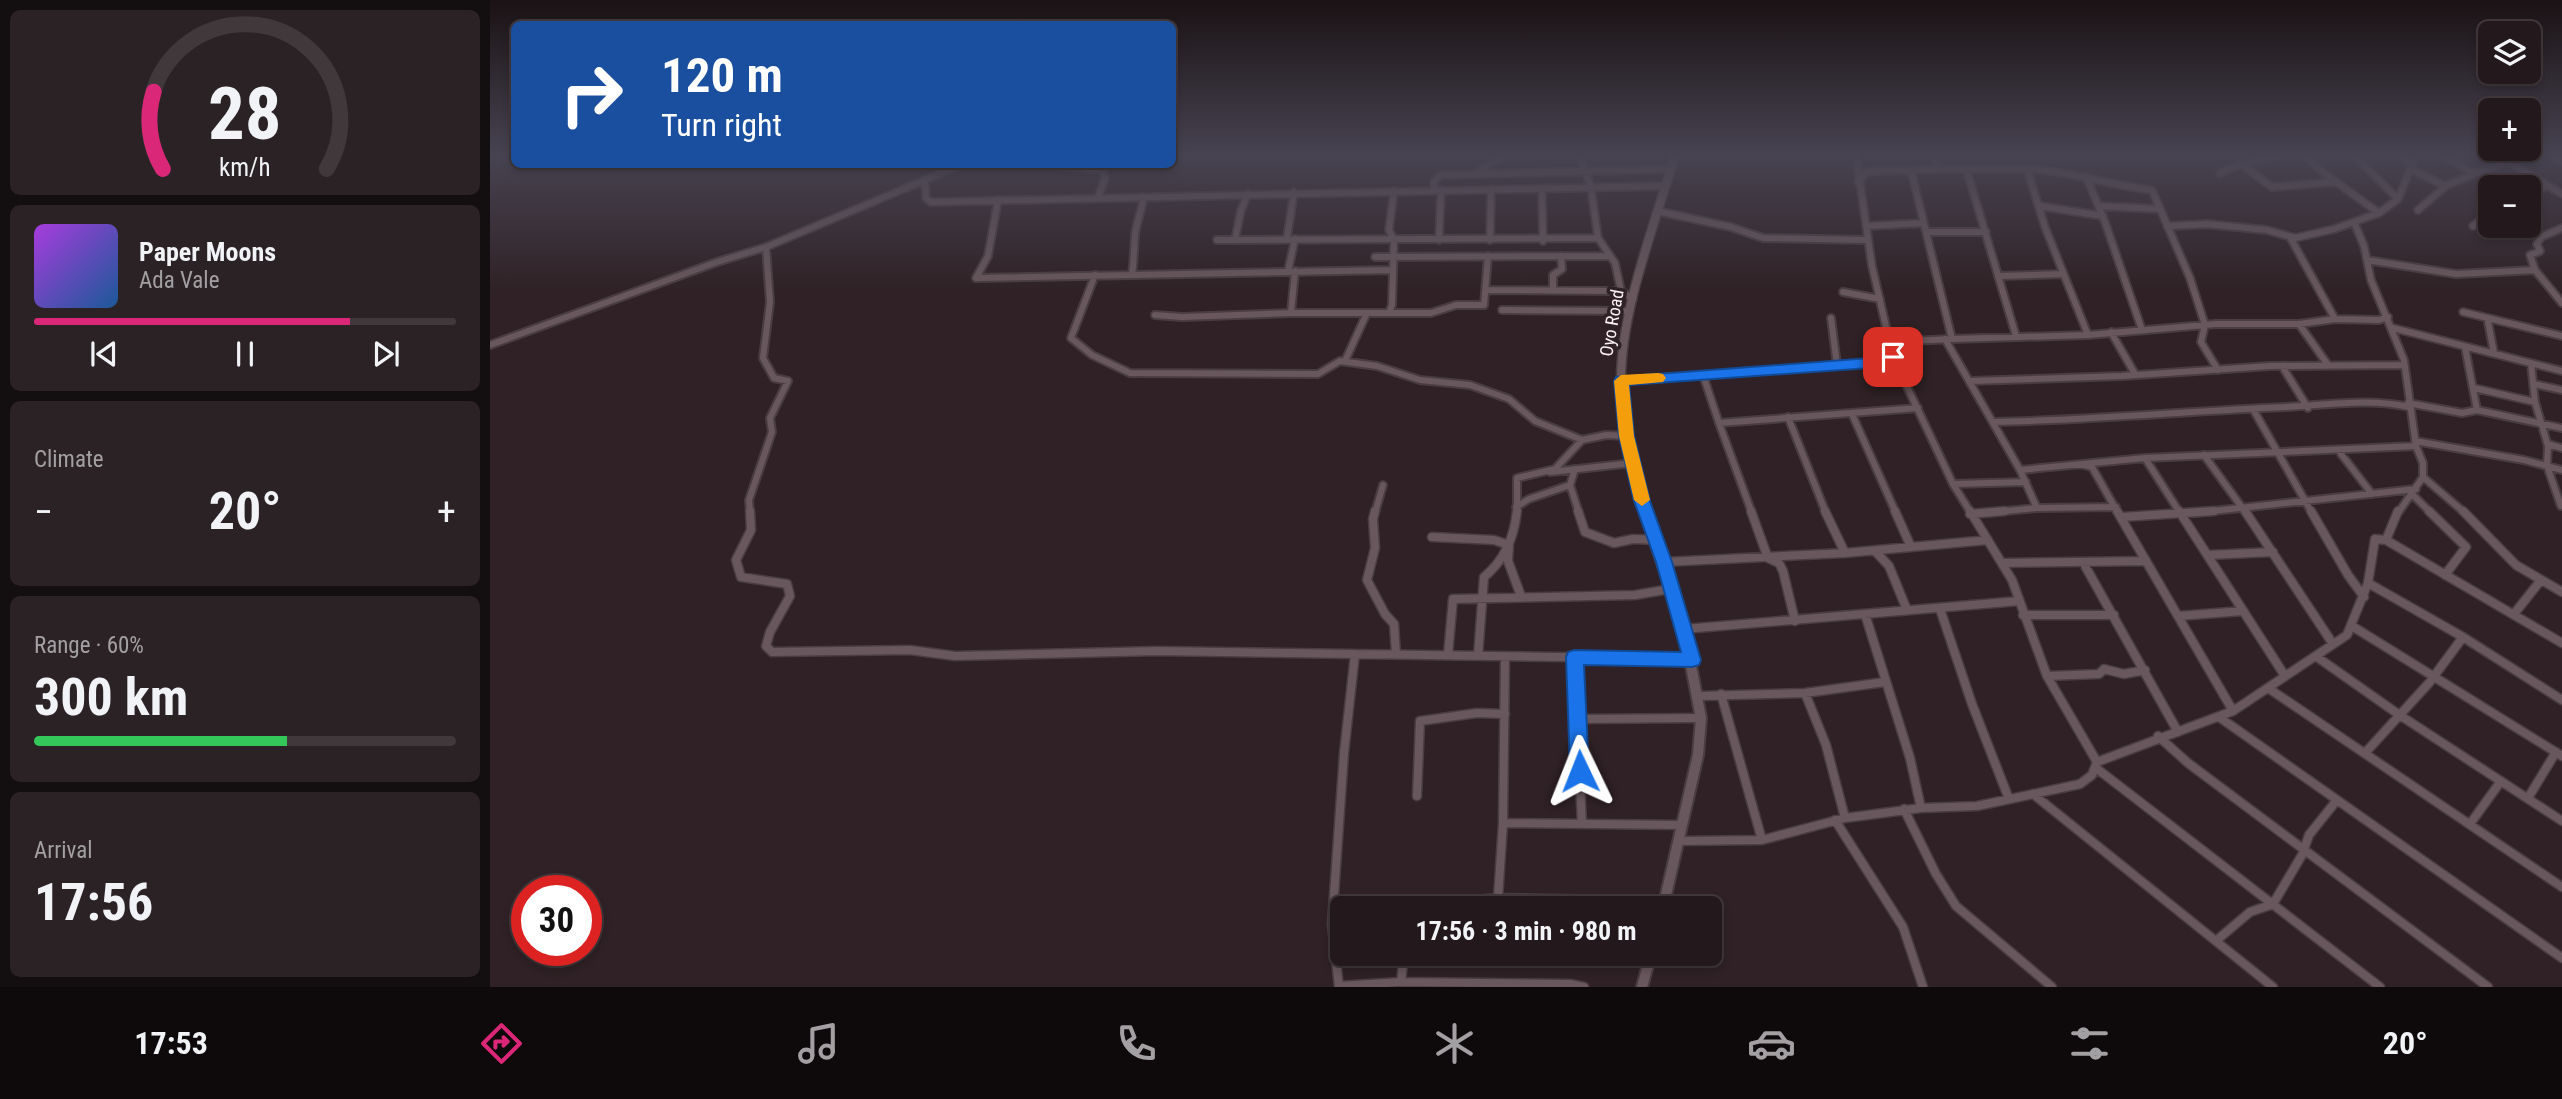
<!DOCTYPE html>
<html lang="en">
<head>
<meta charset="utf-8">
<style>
	:root { --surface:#23191c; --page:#2b2225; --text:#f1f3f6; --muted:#a3a0a3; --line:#40383b; --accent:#db2777 }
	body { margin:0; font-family:"Roboto Condensed",sans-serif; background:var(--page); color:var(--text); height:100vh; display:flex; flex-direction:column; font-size:26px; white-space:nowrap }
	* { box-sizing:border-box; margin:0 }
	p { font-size:23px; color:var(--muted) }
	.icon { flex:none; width:38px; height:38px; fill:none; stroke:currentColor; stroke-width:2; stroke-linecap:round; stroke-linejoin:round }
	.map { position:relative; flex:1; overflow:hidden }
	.panel { display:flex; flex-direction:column; gap:10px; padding:10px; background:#130e0f; width:490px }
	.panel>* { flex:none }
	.hud { position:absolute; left:21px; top:21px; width:665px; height:147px; border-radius:10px; box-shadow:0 4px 10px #0003,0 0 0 2px var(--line); background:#1a4fa0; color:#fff; overflow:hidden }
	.controls { position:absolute; left:1988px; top:21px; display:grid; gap:14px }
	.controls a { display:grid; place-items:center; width:63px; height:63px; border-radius:10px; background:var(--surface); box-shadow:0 4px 10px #0003,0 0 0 2px var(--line); font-size:35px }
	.speed { position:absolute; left:21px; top:875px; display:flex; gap:14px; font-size:35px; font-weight:700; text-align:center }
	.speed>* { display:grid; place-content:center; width:91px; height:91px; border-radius:50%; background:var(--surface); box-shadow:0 4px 10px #0003,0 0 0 2px var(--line); line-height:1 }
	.speed .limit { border:10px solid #d22; background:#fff; color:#111 }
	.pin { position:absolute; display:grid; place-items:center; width:60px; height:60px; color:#fff; margin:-30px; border-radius:14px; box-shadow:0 4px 10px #0006 }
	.me { position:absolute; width:77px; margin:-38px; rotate:358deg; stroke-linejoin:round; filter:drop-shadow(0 0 5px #0008) }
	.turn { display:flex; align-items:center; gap:24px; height:147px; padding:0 35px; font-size:32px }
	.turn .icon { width:91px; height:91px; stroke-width:2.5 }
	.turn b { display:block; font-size:49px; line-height:60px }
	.big { font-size:52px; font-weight:700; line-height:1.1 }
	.panel .card { flex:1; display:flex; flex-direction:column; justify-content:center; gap:10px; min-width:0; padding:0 24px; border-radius:10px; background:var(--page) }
	.panel .dial { align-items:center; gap:0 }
	.dial svg { height:182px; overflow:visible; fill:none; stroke:var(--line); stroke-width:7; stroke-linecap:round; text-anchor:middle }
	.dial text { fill:var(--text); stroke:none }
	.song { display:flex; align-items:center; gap:21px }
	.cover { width:84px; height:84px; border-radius:10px; background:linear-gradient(135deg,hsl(280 70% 55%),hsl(210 70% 35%)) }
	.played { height:7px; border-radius:4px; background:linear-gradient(90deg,var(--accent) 75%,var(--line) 75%) }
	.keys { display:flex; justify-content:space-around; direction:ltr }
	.heat { display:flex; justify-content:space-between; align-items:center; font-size:38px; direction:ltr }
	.charge { height:10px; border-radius:5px; background:linear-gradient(90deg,#34c759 60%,var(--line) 0) }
	.trip { position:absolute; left:840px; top:896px; width:392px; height:70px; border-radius:10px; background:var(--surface); box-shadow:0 4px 10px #0003,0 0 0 2px var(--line); font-weight:700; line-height:70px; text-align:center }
	.tab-bar { display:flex; height:112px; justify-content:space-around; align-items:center; background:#0e0a0b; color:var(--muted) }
	.tab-bar .icon { width:49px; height:49px }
	.tab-bar .current { color:var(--accent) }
	.tab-bar b { font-size:32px; color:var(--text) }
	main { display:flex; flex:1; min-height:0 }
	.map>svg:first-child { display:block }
</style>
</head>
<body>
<main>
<section class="panel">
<div class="card dial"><svg viewBox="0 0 100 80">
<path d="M14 69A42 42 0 1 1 86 69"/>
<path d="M14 69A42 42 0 0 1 10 35" stroke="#db2777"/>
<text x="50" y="56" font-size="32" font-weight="700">28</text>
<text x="50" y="72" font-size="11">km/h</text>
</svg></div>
<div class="card">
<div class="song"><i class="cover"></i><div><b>Paper Moons</b><p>Ada Vale</p></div></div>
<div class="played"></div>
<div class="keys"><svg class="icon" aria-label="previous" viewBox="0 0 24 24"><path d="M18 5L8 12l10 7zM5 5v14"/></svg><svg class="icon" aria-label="pause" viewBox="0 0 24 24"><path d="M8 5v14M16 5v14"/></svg><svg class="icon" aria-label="next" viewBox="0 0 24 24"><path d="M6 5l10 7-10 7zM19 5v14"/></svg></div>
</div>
<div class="card"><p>Climate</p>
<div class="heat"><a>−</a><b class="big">20°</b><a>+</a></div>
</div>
<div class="card"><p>Range · 60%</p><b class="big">300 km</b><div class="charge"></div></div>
<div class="card"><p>Arrival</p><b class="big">17:56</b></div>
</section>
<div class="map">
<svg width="2072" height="987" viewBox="0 0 2072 987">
	<rect width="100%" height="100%" fill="#2f2125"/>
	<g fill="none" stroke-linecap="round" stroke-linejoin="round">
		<defs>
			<path id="minor-far1" d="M 1090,155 L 1101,188 L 1108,238 L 1125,263 L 1131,291 L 1143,299
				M 1446,155 L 1447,169
				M 1814,155 L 1835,174 L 1889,213
				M 1864,155 L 1908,199
				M 1910,155 L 1922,166
				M 1952,155 L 1983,173
				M 2007,155 L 2072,194
				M 2062,155 L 2072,161
				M 548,164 L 612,170
				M 1751,164 L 1782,187 L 1845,182
				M 1537,169 L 1555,227 L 1598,335
				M 1921,169 L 1953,185
				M 1477,171 L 1526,336
				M 986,173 L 1013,155
				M 1730,173 L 1751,164 L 1793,155
				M 1596,176 L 1615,222 L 1652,330
				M 435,179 L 436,198 L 441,202 L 1174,186
				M 1368,182 L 1377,172 L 1383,171 C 1435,170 1488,167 1540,169 C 1582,171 1621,186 1662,190 L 1700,278 L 1715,325 L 1711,342 L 1728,370
				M 1052,189 L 1053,241
				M 944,190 L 944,181 L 951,175 L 1179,169
				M 2039,196 L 2054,187 L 2053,183
				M 608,198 L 615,178 L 610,164
				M 508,200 L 498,256 L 486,278 L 903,270
				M 1550,206 L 1613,216
				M 1609,206 L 1670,209
				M 1928,210 L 1957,185 L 2017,161
				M 1167,211 L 1241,227 L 1273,238 L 1378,240
				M 1864,222 L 1874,246 L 1881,280 L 1914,360 L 1926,446 L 1933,463 L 1933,477 L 1908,513
				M 1376,226 L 1433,223
				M 1677,226 L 1717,224 L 1777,230 L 1805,238 L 1844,229 L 1889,213 L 1908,199 L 1926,155
				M 1983,226 L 2000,213
				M 2072,228 L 2051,237 L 2047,244 L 2050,251 L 2040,255 L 2045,270 L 2072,303
				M 1436,232 L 1496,232
				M 1800,237 L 1845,319
				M 797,238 L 804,192
				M 727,240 L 1108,238
				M 745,240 L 751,210 L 758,194
				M 949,240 L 951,190
				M 1000,240 L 1001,189
				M 885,257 L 1120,256
				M 1877,260 L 1966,274 L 2045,270
				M 798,271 L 805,239
				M 642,274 C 644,261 644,248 645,235 C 646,224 652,209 654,197
				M 605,275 L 581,338 L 602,355 L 640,373 L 828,374 L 850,361 L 887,366 L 930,380 L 980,385 L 1019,399 L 1045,421 L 1092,440 L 1116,435 L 1137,436
				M 1508,276 L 1573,274
				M 1063,289 L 1063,275 L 1072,269 L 1071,256
				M 997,290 L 1131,291
				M 1353,292 L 1390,299
				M 1012,310 L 1140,311
				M 1973,312 L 2072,336
				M 801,313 L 805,271
				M 899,313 L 902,305 L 904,240 L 899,230 L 904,191
				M 665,315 L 692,317 L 801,313 L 941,313 L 966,305 L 994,305 L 998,256
				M 1341,318 L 1347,365
				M 2002,319 L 1998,322 L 2004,353
				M 1809,324 L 1838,365
				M 1903,328 L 2072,371
				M 1621,332 L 1645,374
				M 1455,339 L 1530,470 L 1547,508
				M 1462,339 L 1598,335 L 1726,324 L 1809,324 L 1845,319 L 1889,320 L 1898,317
				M 1399,342 L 1462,339 L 1421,170
				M 0,345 L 227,262 L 276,247 L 473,164
				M 1403,357 L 1463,484 L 1481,513
				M 855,361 L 876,315
				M 2041,363 L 2045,402 L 2058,446 L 2057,466 L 2071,506
				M 1792,366 L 1818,408
				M 1213,375 L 1229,423 L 1428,408
				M 1131,381 L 1380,363 L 1403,357 L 1382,266 L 1366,155
				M 1480,381 L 1632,376 L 1780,366 L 1914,365
				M 2044,384 L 2072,390
				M 1984,388 L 2045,402
				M 1918,403 L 1972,413 L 1987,410 L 1975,347
				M 1763,409 L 1822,513
				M 1987,410 L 2072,428
				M 1362,414 L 1406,513
				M 1298,417 L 1336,513
				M 1503,422 C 1601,420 1699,411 1796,407 C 1836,405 1880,398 1919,407
				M 1229,423 L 1262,513
				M 1925,441 L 2034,460 L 2072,470
				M 2058,444 L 2072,448
				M 1848,450 L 1882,494
				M 1714,455 L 1756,513
				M 1655,458 L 1690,513
				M 1594,465 L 1602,467 L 1628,513
				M 1085,469 L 1080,485 L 1089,513
				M 1530,470 L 1655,458 L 1926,446
				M 1060,472 L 1143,463
				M 1933,477 L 1975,513
				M 1463,484 L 1536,482
				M 1922,494 L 1941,513
				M 1026,507 L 1039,499 L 1080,485
				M 260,513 L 259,500 L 282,432 L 280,418 L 298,381 L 284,378 L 273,358 L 280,302 L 276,247
				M 885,513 L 893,485
				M 1027,513 L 1027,478 L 1065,469 L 1092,440
				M 1495,513 L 1547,508 L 1626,507
				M 1704,513 L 1926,489"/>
			<path id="minor" d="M 260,511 L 261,530 L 246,560 L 251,577 L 297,584 L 300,596 L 280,632 L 276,646 L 282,652 L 420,650 L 465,656 L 667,651 L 1202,659
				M 885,511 L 883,519 L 885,548 L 877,580 L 895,614 L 904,624 L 906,654
				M 1088,511 L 1095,532 L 1124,543 L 1143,539 L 1167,540
				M 1261,511 L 1278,558 L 1289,563 L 1293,571 L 1305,621
				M 1335,511 L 1355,553
				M 1405,511 L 1421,547
				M 1480,511 L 1522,580 L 1557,676 L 1607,762
				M 1627,511 L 1743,711
				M 1689,511 L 1795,676
				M 1755,511 L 1843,644
				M 1821,511 L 1858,575 L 1874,597
				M 1939,511 L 1976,547 L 1955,575
				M 1973,511 L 2026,565 L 2072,592
				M 1480,514 L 1515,511
				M 1632,517 L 1724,511
				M 942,537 L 1004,540 L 1019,545 L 1018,561 L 1031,596
				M 1896,540 L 2072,643
				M 1385,551 L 1399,566 L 1417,610
				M 1718,555 L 1783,552
				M 1174,562 L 1355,553 L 1498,540
				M 1512,563 L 1656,561
				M 1594,564 L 1688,732
				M 1878,583 L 1973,637 L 2072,700
				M 1450,609 L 1482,704 L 1519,799
				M 1375,614 L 1420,758 L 1431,808
				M 2024,614 L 2051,580
				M 1533,615 L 1624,615
				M 1688,616 L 1753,611
				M 1862,626 L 2072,756
				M 1194,629 L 1529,601
				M 958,655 L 963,599 L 1145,595 L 1180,589
				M 988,656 L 994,577 C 1015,560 1024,538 1027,511
				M 1084,657 L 1092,824
				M 1827,657 L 1908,714 L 2072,821
				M 1557,676 L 1609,674 L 1614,669 L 1634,674 L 1655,670
				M 1778,688 L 2072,887
				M 1315,693 L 1336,745 L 1355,818
				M 1231,694 L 1272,840
				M 1209,696 L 1315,693 L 1395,682
				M 1729,717 L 2072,958
				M 1087,719 L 1211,718
				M 1668,736 L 1698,763 L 1998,987
				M 1875,753 L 1939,683 L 1973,637
				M 1606,768 L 1890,987
				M 1543,794 L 1783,987
				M 927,796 L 930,721 L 987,713 L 1015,714
				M 2038,798 L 2066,752
				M 1414,809 L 1446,874 L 1466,906 L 1562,987
				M 1345,820 L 1413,927 L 1433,987
				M 1013,823 L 1192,825
				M 1980,824 L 2011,781
				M 1189,841 L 1272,840 L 1355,818 L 1431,808 L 1487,806 L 1590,784 L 1602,775 L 1607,762 L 1743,711 L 1857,635 L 1878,583 L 1885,539 L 1896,540 L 1908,511
				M 1008,898 L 1013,823 L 1015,658
				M 940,908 L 955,903 L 1008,898 L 1175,901
				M 1727,940 L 1760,912 L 1783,904 L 1812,855 L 1819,835 L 1847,800
				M 911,982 L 914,954
				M 850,986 L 911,982 L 1080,984 L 1094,987
				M 849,987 L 842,924 L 854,753 L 865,654"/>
			<path id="tertiary-far1" d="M 1156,513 C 1142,472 1131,424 1131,380 C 1131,309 1165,224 1185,155"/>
			<path id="tertiary" d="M 1155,511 L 1194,629 L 1211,718 L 1208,755 L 1173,908
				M 1152,987 L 1161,954"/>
		</defs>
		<use href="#minor-far1" stroke="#493d40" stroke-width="10"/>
		<use href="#minor" stroke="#493d40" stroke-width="11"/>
		<use href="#tertiary-far1" stroke="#493d40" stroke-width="11"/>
		<use href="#tertiary" stroke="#493d40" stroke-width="14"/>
		<use href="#minor-far1" stroke="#68575c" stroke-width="6"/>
		<use href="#minor" stroke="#68575c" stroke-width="8"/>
		<use href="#tertiary-far1" stroke="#68575c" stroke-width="8"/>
		<use href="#tertiary" stroke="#68575c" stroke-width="10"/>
	</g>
	<linearGradient id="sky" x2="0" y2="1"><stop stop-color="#1a1214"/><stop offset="0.53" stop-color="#474351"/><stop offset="1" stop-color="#474351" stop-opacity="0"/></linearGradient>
	<rect width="2072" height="293" fill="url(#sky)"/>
	<path fill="#1a73e8" stroke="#114b97" stroke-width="2" d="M 1403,352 L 1410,357 L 1408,361 L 1380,368 L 1139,385 L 1144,436 L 1160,501 L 1182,562 L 1211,660 L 1209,665 L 1202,667 L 1094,665 L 1099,771 L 1096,777 L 1090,780 L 1083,777 L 1080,771 L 1076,657 L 1078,652 L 1084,650 L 1191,652 L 1166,562 L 1144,501 L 1129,436 L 1124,381 L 1126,377 L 1380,358 Z"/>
	<path fill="#f59e0b" d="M 1168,373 L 1173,374 L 1176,378 L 1173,382 L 1139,385 L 1144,436 L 1160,500 L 1152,506 L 1144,500 L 1129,436 L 1124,381 L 1131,375 Z"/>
	<g text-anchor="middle" stroke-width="7" stroke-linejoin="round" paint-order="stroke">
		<g font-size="18" fill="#fbf0f3" stroke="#2f2125">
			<text transform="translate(1122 323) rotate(-80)" y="6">Oyo Road</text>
		</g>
	</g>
</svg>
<div class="controls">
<a><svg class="icon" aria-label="layers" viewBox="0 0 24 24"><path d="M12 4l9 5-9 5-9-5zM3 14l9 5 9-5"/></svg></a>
<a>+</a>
<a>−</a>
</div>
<div class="speed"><div class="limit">30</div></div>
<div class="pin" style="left:1403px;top:357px;background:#d93025"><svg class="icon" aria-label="arrive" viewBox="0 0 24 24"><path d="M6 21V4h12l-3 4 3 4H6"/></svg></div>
<svg class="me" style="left:1090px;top:771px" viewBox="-20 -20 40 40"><path d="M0-17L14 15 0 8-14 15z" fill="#1a73e8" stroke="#fff" stroke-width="4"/></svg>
<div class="trip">17:56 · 3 min · 980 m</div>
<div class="hud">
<div class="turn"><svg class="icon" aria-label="right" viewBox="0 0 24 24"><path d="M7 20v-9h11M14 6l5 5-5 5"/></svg><div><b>120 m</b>Turn right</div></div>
</div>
</div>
</main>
<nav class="tab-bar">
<b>17:53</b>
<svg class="icon current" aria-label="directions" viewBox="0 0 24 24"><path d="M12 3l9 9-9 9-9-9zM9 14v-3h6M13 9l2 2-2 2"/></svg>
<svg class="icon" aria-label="music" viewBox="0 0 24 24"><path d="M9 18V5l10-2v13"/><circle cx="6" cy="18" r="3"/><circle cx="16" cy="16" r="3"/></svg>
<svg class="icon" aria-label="phone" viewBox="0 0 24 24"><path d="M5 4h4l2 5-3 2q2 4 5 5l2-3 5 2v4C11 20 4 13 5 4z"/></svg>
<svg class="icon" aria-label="climate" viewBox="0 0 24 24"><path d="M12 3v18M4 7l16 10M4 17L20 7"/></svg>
<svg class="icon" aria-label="car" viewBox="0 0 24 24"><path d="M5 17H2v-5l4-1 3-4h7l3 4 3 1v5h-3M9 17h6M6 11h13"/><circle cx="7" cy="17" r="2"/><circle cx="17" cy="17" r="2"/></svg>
<svg class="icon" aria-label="filters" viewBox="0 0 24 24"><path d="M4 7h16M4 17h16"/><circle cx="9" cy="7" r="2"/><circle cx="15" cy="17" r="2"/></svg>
<b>20°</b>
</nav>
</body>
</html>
